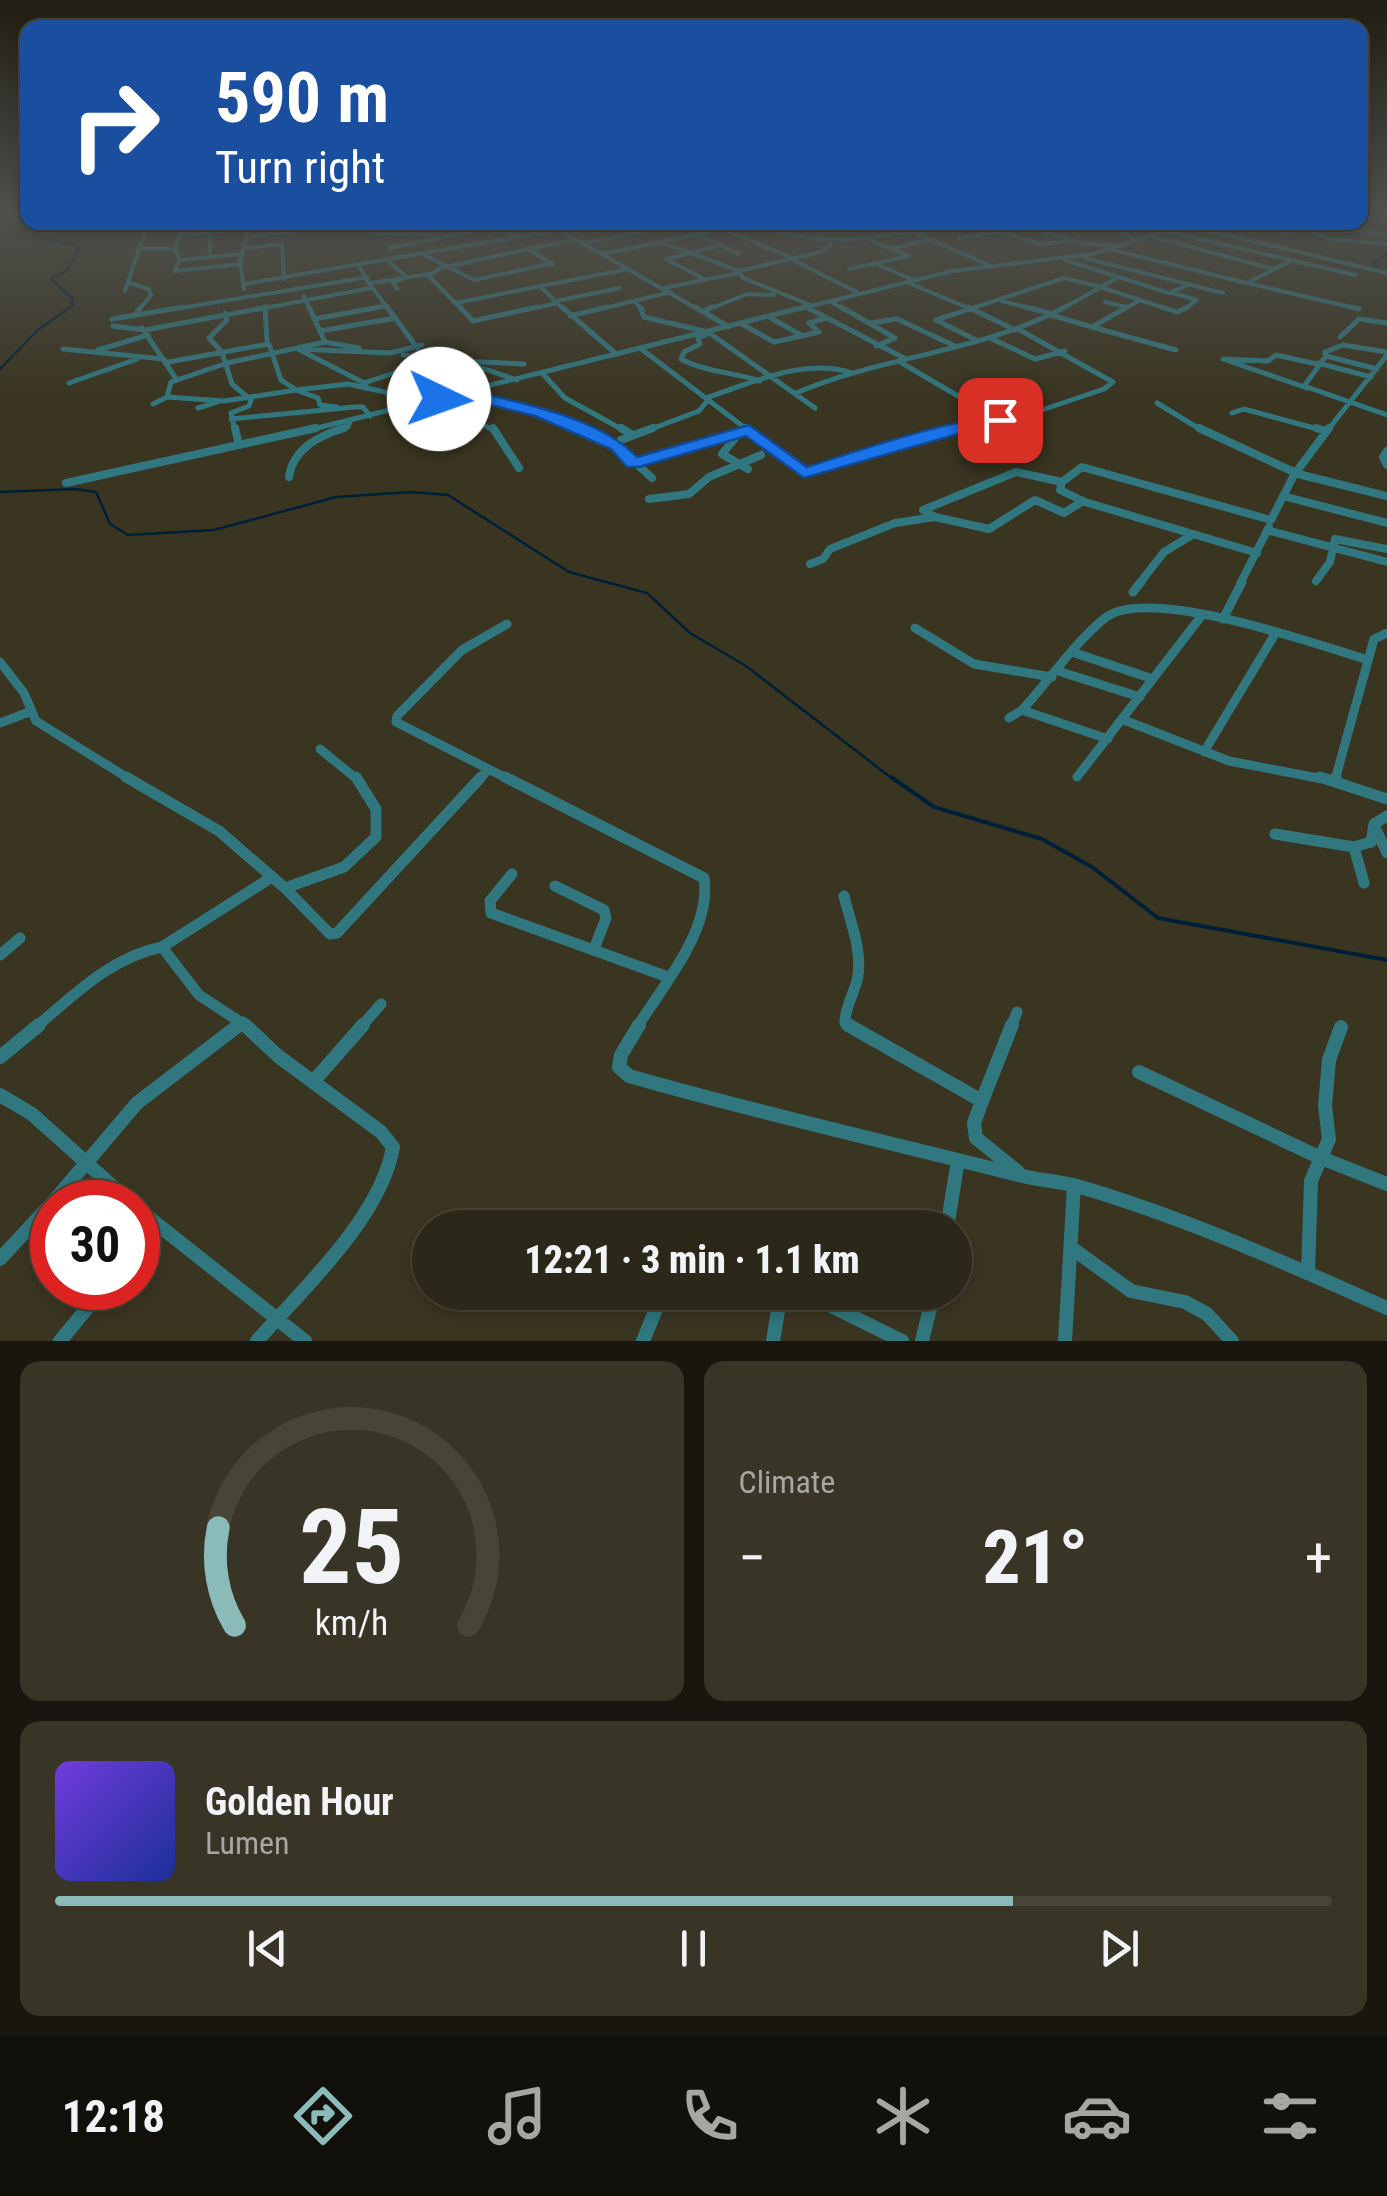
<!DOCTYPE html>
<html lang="en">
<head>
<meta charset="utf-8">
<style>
	:root { --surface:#2c2819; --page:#383426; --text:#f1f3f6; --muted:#a6a6a2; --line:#484438; --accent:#8bbbb9 }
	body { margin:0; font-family:"Roboto Condensed",sans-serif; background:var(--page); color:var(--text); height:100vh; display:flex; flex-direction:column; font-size:38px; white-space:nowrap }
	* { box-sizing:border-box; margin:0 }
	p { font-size:32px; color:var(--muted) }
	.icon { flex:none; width:55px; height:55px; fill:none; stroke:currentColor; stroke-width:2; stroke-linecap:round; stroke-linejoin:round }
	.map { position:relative; height:1341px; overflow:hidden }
	.details { display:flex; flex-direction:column; gap:20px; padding:20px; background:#18160e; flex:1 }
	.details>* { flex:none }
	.guide { position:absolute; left:20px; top:20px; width:1348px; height:210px; border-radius:20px; box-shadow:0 5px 15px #0003,0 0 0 2px var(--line); background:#1a4fa0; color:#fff; overflow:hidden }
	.speed { position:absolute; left:30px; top:1180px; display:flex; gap:20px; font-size:50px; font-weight:700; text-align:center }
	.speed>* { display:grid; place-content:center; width:130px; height:130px; border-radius:50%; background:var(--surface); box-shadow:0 5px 15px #0003,0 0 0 2px var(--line); line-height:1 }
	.speed .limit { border:15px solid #d22; background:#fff; color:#111 }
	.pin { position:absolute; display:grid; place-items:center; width:85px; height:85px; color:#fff; margin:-42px; border-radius:20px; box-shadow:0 5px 15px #0006 }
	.me { position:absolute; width:110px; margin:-55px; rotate:93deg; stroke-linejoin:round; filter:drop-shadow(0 0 8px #0008) }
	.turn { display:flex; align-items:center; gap:35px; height:210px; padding:0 30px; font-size:45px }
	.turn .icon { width:130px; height:130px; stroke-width:2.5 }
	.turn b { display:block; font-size:70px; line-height:85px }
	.big { font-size:75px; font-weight:800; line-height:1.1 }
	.details .widget { flex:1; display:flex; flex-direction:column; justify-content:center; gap:15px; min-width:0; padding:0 35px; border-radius:20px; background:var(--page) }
	.details .dial { align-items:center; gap:0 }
	.dial svg { height:260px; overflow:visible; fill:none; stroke:var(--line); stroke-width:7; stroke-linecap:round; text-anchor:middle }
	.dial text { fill:var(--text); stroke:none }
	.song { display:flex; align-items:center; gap:30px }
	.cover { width:120px; height:120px; border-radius:15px; background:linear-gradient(135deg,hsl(260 70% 55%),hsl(230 70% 35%)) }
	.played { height:10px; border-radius:5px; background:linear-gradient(90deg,var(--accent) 75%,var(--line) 75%) }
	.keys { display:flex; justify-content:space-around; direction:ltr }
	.heat { display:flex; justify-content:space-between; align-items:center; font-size:55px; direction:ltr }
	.details .tiles { flex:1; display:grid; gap:20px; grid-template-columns:1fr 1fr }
	.widget:last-child { grid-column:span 2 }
	.trip { position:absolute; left:412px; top:1210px; width:560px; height:100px; border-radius:50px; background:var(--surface); box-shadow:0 5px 15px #0003,0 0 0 2px var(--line); font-weight:800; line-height:100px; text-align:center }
	.tabs { display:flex; height:160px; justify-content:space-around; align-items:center; background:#12100a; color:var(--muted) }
	.tabs .icon { width:70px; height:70px }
	.tabs .active { color:var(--accent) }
	.tabs b { font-size:45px; color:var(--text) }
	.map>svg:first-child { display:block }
</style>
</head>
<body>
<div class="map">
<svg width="1387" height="1341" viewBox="0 0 1387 1341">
	<rect width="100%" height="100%" fill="#3a3521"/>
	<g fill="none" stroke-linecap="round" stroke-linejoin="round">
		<path stroke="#012037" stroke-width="2.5" d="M 1376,267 L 1373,264 L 1387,254
			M 0,369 L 38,330 L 72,306 L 72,298 L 51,279 L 68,270 L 80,246 L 35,236 L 35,226 L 41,222
			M 0,492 L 75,489 L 96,492 L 110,524 L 128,535 L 214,530 L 336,497 L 411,492 L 448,495 L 569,572 L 647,593 L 690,633 L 746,666 L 894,780"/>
		<path stroke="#012037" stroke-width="4" d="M 891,777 L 934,807 L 1042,839 L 1092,867 L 1158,918 L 1387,960"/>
		<path stroke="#31777f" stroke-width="4" d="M 1381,213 L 1387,217
			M 80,222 L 95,229
			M 546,222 L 699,310
			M 883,222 L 908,231
			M 974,222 L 915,233 L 991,266
			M 1017,222 L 1081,243 L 1120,246
			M 1086,222 L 1123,232 L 1136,241
			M 1126,222 L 1161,232
			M 1173,222 L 1387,273
			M 754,223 C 812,246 849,241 909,232
			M 1240,224 L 1288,232 L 1304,227 L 1287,223
			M 1312,224 L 1387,235
			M 1315,224 L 1313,232 L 1330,239 L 1387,244
			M 557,228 L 622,222
			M 726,230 L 792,258
			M 180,231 L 176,249 L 179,260 L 242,254
			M 210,231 L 210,253
			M 1001,231 L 1039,244 L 1075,241
			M 1047,232 L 1085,222
			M 1170,232 L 1355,275
			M 375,233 L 435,235
			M 181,235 L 250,228
			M 700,236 L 739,254
			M 248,237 L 361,222
			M 1154,237 L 1273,269
			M 959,238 L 1002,231
			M 661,242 L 739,271 L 743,278 L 813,306
			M 581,244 L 681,223
			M 245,248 L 282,244 L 284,279
			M 389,248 L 498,226 L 514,236
			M 895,248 L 929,239
			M 140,249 L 176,249
			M 1113,250 L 1247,283 L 1288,262
			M 603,254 L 757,222
			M 425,255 L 474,280 L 550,264
			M 1085,258 L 1223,293
			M 791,259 L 857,292
			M 179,260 L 175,271 L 241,264
			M 1065,260 L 1169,293 L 1190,284
			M 388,261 L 407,277 L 393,283 L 397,289
			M 553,264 L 528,249 L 572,240
			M 879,265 L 913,280
			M 849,269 L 909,256 L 872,241
			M 739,271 L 821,252 L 831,244
			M 706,280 L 666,259 L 721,245
			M 130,283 L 149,289 L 151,295 L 139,310
			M 371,283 L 429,274
			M 909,283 L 973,310
			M 1247,283 L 1359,309
			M 244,284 L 557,230
			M 372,287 L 389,310
			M 1100,287 L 1140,300 L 1123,310
			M 542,288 L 564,310
			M 664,288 L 739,273
			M 244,289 L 240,261 L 251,222
			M 125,291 L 148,222
			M 1172,293 L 1197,300 L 1182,310
			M 304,296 L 310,310
			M 1140,300 L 1170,310
			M 556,301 L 620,288
			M 634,301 L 643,310
			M 830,301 L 845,310
			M 1002,301 L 1036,310
			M 1105,302 L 1126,307
			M 455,303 L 628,269
			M 169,310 L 368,277
			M 254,310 L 371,288 L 359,266
			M 366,310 L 387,306
			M 462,310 L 429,276 L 441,268 L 528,249
			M 526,310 L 557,303
			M 596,310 L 671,292
			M 707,310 L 747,294 L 774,295
			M 795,310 L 952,271 L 1092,254 L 1194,222
			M 967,310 L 1064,278 L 1101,287
			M 1060,310 L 1117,278"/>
		<path stroke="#31777f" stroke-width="5" d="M 265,307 L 267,341
			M 387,307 L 418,349
			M 460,307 L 473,321 L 537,307
			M 562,307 L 616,354 L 805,307
			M 640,307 L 644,317 L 708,332 L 815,408
			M 695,307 L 729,327
			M 841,307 L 895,338 L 876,346
			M 968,307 L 1015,330
			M 975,307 L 936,320 L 978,341
			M 1026,307 L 1053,314
			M 1162,307 L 1177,312 L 1188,307
			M 1351,307 L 1359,309
			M 808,308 L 904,358
			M 705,311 L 712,307
			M 225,313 L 227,320 L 209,338 L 222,352 L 232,384 L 251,400 L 249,406 L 231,413 L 235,431
			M 1051,315 L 1092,327 L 1127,307
			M 134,316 L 141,307
			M 570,316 L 607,307
			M 769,317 L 801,335
			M 112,319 L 184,307
			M 314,319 L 380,307
			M 740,323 L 774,342 L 819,332 L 809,323 L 826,318
			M 870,323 L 897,319 L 955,346
			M 113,326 L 145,330 L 268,307
			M 1092,327 L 1176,350
			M 142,328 L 177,380 L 171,382 L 167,397 L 153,404
			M 320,331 L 396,318
			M 706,335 L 698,338 L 700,344 L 684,352 L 681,359 C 705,372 733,372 760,381
			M 1340,337 L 1359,319 L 1387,323
			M 990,338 L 1035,359 L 1065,351
			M 325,342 L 359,348
			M 640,348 L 749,431
			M 63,349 L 164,359
			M 98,350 L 148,335
			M 403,355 L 476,366 L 517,380
			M 1326,356 L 1304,386 L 1387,415
			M 459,361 L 524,364
			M 168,362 L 269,344 L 281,380 L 296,390 L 348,384 L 394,394 L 446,393
			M 900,362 L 997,419
			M 1318,363 L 1371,377
			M 1377,369 L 1326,356 L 1325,352 L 1343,345 L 1387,352
			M 542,373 L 565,398 L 625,431
			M 177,380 L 227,363 L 325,342 L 309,307
			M 69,383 L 137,359
			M 364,383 L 412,367 L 463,393 L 540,413 L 581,431
			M 366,384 L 298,349 L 390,353 L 422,345
			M 1307,388 L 1223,359 L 1268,361 L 1276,355 L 1317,364
			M 393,392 L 464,371
			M 796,393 C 883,356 981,352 1065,307
			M 167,397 L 224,401 L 296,390 L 318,398 L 320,405 L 337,407
			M 706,398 C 752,383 804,357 852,373
			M 436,400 L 495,431
			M 1157,403 L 1203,431
			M 198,408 L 217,402
			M 1232,413 L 1244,409 L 1325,431
			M 231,419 L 355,407 L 363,407 L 370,416
			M 305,431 L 616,354
			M 336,431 L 348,427 L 350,421
			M 646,431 L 699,411 L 708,400
			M 947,431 L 1036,412 L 1104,389 L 1113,382 L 1018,329
			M 1327,431 L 1387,355"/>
		<path stroke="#31777f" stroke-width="8" d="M 235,428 L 239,445
			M 493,428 L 519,468
			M 575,428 L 617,446
			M 621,428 L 633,435
			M 746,428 L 805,473 L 956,428
			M 1199,428 L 1298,474 L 1387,496
			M 1316,428 L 1326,431
			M 736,437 L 722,454 L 748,469
			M 1387,451 L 1383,457 L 1387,465
			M 633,463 L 749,430
			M 289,477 C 293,449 318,436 344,428
			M 652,478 L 617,446 L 621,440 L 653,428
			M 1062,482 L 1082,467 L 1271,520 L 1294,475 L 1329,428
			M 1062,482 L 1060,490 L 1085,502 L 1257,553
			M 66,483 L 316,428
			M 1283,496 L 1387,523
			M 649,499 L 689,494 L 709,477 L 761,455
			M 935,517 L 923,510 L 1016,472 L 1062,482
			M 1267,530 L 1387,562
			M 810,564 L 823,559 L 830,549 L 895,523 L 935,517 L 989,529 L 1035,500 L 1064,513 L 1083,501
			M 1316,581 L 1330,562 L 1335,539 L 1387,549
			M 1139,584 L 1164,552 L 1192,535
			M 1240,584 L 1269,527"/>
		<path stroke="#31777f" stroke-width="9" d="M 1133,592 L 1141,582
			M 1223,619 L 1242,582
			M 507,624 L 462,650 L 397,716 L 396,722 L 510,780
			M 915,628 L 974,664 L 1052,677
			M 1075,653 L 1153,679
			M 0,662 L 24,693 L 36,721 L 131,780
			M 1058,671 L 1140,697
			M 1022,710 L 1108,739
			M 1009,718 L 1022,710 C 1049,681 1074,643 1105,618 C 1148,584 1318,645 1368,660
			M 1124,720 L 1229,761 L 1328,780
			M 0,723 L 29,712
			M 320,749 L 358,780
			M 1204,752 L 1275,634
			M 1077,777 L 1203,614
			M 479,780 L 487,771
			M 1335,780 L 1374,639 L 1387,633"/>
		<path stroke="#31777f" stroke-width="11" d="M 126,777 L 219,831 L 285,888 L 344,867 L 376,837 L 376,809 L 356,777
			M 505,777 L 704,878 C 712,929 663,986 637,1027
			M 1320,777 L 1387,799
			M 1335,781 L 1336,777
			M 1375,827 L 1387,853
			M 1275,834 L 1354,847
			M 512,874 L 490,901 L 491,913 L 668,977
			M 1364,883 L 1354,847 L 1371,842 L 1374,824 L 1387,816
			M 555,886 L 604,910 L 606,918 L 594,949
			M 285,888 L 330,934 L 337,933 L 481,777
			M 844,896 C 850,921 862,949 858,976 C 855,993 845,1005 845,1023 L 853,1027
			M 162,947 L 199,995 L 248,1027
			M 0,955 L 20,938
			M 36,1027 C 74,995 111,957 162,947 L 272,877
			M 236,1027 L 243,1022
			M 361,1027 L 381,1004
			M 1011,1027 L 1017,1012"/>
		<path stroke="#31777f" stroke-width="14" d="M 245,1025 L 278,1056 L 381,1132 L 393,1147 C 381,1217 303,1289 257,1341
			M 639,1025 L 621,1055 L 619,1067 L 629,1076 C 758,1113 888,1142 1018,1175 C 1037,1180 1058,1181 1077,1186 C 1184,1217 1285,1263 1387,1308
			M 848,1025 L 982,1101 L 974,1123 L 976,1138 L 1018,1172
			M 0,1057 L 39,1025
			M 1139,1072 L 1321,1158 L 1387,1184
			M 313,1082 L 363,1025
			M 0,1095 L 32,1114 L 130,1202
			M 982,1101 L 1012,1025
			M 53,1202 L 137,1103 L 239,1025
			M 138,1209 L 305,1341
			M 947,1228 L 958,1160
			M 138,1246 L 155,1225
			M 1073,1249 L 1131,1291 L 1185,1302 L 1207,1314 L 1232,1341
			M 0,1259 L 52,1203
			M 1308,1273 L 1311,1181 L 1329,1139 L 1325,1106 L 1329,1060 L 1341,1027
			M 803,1292 L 902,1341
			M 60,1341 L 104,1288
			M 643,1341 L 663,1292
			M 773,1341 L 781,1292
			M 922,1341 L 934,1292
			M 1065,1341 L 1074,1185"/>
	</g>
	<linearGradient id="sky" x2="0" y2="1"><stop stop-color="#201d12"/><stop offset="0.53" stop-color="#4f514e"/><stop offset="1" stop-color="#4f514e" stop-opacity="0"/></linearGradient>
	<rect width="1387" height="401" fill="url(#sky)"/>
	<path fill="#1a73e8" stroke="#114b97" stroke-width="2.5" d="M 463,389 C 516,402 598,416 637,457 L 749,425 L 807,467 C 839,457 987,406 1007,420 L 804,478 L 746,436 L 639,467 L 627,467 L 611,449 L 535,416 L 463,398 L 439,403 L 431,399 Z"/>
</svg>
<div class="speed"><div class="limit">30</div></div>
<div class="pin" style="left:1000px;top:420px;background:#d93025"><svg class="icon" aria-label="arrive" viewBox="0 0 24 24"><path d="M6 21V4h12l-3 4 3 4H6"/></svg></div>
<svg class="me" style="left:439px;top:399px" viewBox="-20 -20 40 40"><circle r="19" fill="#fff"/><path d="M0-13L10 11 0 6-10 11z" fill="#1a73e8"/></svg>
<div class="trip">12:21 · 3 min · 1.1 km</div>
<div class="guide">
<div class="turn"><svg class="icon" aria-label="right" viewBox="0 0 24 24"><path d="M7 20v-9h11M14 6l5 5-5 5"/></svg><div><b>590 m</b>Turn right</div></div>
</div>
</div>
<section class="details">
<div class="tiles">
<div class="widget dial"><svg viewBox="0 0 100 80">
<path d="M14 69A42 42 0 1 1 86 69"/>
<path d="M14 69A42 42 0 0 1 9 39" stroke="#8bbbb9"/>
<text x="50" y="56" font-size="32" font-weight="700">25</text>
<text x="50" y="72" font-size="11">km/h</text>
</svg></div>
<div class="widget"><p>Climate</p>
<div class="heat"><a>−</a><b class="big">21°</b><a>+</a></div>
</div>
<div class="widget">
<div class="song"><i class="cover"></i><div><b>Golden Hour</b><p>Lumen</p></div></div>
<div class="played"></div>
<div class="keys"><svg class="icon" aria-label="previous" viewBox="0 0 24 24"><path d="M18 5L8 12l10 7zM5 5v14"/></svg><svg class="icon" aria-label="pause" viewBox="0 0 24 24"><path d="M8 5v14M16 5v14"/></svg><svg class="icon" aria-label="next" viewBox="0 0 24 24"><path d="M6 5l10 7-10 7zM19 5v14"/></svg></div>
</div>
</div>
</section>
<nav class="tabs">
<b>12:18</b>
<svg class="icon active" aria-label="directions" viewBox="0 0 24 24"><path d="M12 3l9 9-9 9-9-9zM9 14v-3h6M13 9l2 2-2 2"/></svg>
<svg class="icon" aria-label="music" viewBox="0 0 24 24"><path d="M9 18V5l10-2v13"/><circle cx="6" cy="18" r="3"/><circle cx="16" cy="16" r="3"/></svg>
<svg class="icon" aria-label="phone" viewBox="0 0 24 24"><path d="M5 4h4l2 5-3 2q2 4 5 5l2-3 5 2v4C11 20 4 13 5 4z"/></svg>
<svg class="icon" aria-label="climate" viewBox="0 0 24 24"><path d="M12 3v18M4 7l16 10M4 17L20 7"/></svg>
<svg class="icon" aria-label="car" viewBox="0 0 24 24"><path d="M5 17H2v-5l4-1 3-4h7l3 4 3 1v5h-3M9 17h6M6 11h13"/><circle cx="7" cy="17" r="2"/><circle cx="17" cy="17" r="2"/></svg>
<svg class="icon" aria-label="filters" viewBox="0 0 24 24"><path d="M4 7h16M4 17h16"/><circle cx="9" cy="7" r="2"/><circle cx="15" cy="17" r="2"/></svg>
</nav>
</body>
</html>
